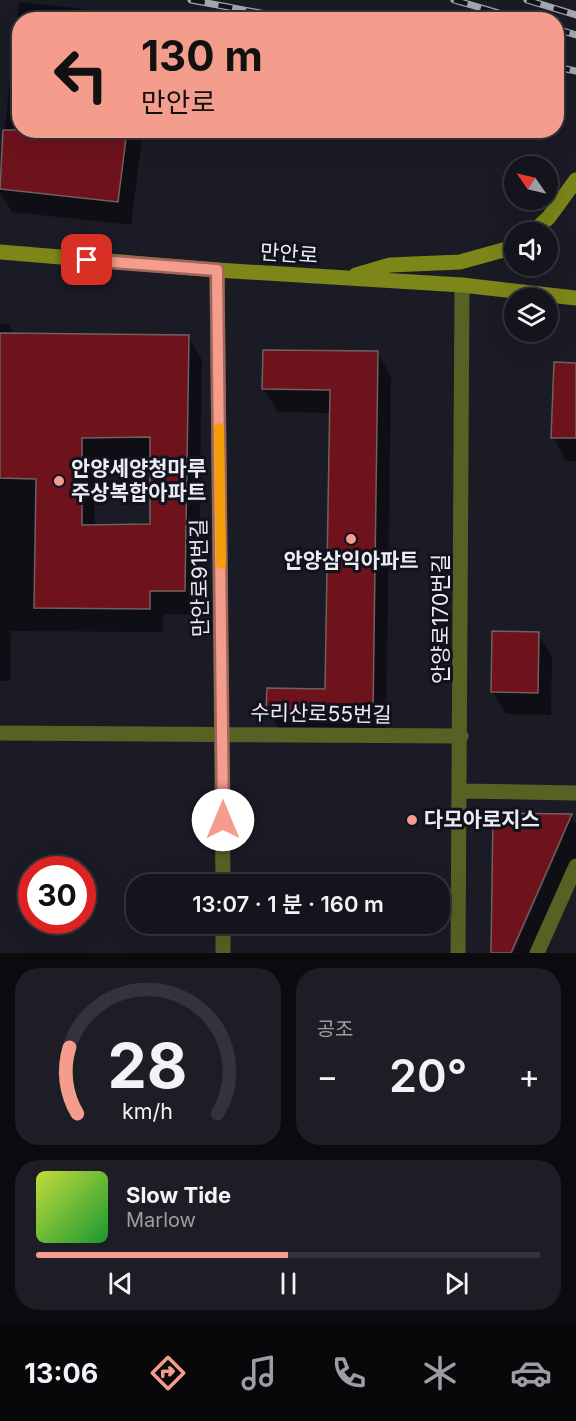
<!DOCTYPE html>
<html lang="ko">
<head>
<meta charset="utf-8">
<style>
	:root { --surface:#14141c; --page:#1d1d25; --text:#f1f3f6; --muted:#9d9ea3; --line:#33333b; --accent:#f49d8c }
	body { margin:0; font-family:Inter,"Noto Sans KR",sans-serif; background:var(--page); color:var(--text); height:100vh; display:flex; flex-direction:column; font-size:22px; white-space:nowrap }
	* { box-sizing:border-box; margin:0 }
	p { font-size:20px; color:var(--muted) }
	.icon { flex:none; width:33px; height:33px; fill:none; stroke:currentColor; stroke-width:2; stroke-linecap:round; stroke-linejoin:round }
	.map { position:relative; height:953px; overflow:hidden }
	.panel { display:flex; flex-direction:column; gap:15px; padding:15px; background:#0b0b0f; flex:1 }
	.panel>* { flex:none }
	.hud { position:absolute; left:12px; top:12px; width:552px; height:126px; border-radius:24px; box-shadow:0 6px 24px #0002,0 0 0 2px var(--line); background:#f49d8c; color:#111; overflow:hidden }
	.needle { width:39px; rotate:304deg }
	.buttons { position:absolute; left:504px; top:156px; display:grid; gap:12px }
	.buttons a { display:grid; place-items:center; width:54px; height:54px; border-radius:50%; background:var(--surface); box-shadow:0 6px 24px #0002,0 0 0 2px var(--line); font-size:30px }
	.speed { position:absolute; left:18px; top:856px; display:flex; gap:12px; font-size:30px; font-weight:700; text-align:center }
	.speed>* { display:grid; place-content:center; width:78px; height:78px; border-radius:50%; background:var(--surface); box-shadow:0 6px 24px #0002,0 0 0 2px var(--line); line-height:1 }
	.speed .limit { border:9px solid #d22; background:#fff; color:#111 }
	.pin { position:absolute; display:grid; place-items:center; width:51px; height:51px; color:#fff; margin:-26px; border-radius:12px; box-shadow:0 3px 9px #0006 }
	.me { position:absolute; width:66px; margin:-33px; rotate:0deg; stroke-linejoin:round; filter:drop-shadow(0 0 4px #0008) }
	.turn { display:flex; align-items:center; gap:21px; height:126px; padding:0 30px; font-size:27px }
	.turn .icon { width:78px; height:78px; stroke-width:2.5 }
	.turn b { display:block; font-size:42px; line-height:51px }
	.big { font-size:45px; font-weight:600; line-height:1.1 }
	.panel .card { flex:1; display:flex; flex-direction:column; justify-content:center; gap:9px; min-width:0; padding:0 21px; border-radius:24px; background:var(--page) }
	.panel .dial { align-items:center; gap:0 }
	.dial svg { height:156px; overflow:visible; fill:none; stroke:var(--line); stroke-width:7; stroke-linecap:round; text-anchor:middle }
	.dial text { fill:var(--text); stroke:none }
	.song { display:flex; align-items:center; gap:18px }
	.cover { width:72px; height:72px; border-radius:9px; background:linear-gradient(135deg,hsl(70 70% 55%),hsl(130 70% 35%)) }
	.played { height:6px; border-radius:3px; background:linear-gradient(90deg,var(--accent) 50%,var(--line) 50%) }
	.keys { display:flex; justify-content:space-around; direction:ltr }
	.heat { display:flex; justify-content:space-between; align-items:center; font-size:33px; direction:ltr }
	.panel .tiles { flex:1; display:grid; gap:15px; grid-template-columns:1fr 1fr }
	.card:last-child { grid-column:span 2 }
	.trip { position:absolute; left:126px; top:874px; width:324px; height:60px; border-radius:24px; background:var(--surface); box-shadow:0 6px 24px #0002,0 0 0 2px var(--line); font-weight:600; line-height:60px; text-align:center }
	.tabs { display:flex; height:96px; justify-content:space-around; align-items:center; background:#08080b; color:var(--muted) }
	.tabs .icon { width:42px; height:42px }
	.tabs .current { color:var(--accent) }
	.tabs b { font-size:27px; color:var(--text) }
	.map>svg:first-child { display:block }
</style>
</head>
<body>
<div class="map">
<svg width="576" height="953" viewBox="0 0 576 953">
	<rect width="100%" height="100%" fill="#1b1b26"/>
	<path fill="#0007" fill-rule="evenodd" d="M 19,2 L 140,15 L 142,20 L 20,20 L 20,130 L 143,130 L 131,225 L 12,212 L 0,192 L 0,170 Z
		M 0,324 L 8,324 L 14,335 L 188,337 L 202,360 L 198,614 L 163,614 L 163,632 L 11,631 L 10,681 L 0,681 ZM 151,460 L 152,525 L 95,526 L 94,461 Z
		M 377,353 L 391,376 L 386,734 L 282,733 L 268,709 L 327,690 L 331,413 L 278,412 L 264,389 Z
		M 576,365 L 576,461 L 566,461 L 553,437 Z
		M 538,634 L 552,657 L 551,715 L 506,714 L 492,691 Z
		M 494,815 L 571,816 L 576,824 L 576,859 L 535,953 L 513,953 L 564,837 L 560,837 L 510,953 L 492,953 Z"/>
	<path fill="#6e121c" stroke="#71605f" stroke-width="1.5" fill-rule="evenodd" d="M 3,130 L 127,130 L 118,202 L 0,189 Z
		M 0,333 L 189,335 L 185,591 L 150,591 L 150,609 L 34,608 L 36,479 L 0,478 ZM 150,437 L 150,524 L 82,525 L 82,438 Z
		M 263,350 L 378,351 L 373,711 L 266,710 L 267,688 L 325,689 L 330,390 L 262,389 Z
		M 554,362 L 576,363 L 576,438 L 551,438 Z
		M 492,631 L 539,632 L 538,693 L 491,692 Z
		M 493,813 L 572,814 L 511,953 L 491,953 Z"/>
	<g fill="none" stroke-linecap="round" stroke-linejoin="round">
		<path stroke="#596024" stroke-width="15" d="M 217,270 L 223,885
			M 0,733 L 461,736
			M 461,791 L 576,793
			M 223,953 L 223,924
			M 458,953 L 462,285
			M 537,953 L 576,866"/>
		<path stroke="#7c8619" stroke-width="15" d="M 533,232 L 549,217 L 576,180
			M 0,252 L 217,270 L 462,285 L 576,298
			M 356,275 L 390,265 L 460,262 L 514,247"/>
		<defs>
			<path id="rail" d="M 191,0 L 297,20
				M 454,0 L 522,20
				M 527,0 L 576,15
				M 556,29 L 576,35
				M 556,67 L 576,71"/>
		</defs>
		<use href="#rail" stroke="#a7a7b0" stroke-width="7"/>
		<use href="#rail" stroke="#12121d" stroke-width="4.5" stroke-dasharray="14" stroke-linecap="butt"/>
	</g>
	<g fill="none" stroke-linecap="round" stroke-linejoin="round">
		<defs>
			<path id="route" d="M 87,260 L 217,270 L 223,820"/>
		</defs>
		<use href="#route" stroke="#9f665b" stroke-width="15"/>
		<use href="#route" stroke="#f49d8c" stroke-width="10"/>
		<path stroke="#f59e0b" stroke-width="10" d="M 219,428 L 221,564"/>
	</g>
	<g fill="#f49d8c" stroke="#12121d" stroke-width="2">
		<circle cx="59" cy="481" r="6"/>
		<circle cx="351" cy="539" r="6"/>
		<circle cx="412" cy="820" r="6"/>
	</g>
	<g text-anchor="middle" stroke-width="6" stroke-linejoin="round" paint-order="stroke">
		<g font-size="21" fill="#ebebf3" stroke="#12121d">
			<text transform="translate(289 254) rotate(4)" y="7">만안로</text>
			<text transform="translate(200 578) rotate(-91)" y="7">만안로91번길</text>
			<text transform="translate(441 619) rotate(-90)" y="7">안양로170번길</text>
			<text transform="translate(321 714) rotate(1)" y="7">수리산로55번길</text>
		</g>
		<g font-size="21" font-weight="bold" fill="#ebebf3" stroke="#12121d" text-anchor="start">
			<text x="71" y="476">안양세양청마루<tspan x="71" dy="24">주상복합아파트</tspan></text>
			<text x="351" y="568" text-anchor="middle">안양삼익아파트</text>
			<text x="424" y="827">다모아로지스</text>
		</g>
	</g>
</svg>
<div class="buttons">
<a><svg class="needle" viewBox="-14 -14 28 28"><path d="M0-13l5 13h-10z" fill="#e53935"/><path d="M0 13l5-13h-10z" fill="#9d9ea3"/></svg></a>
<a><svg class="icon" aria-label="sound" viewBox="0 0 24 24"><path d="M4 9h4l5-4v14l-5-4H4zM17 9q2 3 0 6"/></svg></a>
<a><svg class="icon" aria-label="layers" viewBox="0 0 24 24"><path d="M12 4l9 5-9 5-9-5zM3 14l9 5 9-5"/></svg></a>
</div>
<div class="speed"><div class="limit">30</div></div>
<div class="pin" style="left:87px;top:260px;background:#d93025"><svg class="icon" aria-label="arrive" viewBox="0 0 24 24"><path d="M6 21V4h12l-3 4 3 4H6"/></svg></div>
<svg class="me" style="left:223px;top:820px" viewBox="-20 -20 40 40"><circle r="19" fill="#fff"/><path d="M0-13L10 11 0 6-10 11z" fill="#f49d8c"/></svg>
<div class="trip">13:07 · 1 분 · 160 m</div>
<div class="hud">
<div class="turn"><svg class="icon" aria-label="left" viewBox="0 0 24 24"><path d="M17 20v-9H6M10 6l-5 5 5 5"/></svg><div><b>130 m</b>만안로</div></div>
</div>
</div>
<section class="panel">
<div class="tiles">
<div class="card dial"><svg viewBox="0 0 100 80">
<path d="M14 69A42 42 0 1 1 86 69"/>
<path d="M14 69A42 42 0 0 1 10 35" stroke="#f49d8c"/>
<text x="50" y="56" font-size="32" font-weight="700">28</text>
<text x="50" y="72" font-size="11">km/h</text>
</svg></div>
<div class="card"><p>공조</p>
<div class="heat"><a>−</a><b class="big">20°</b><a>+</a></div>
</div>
<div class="card">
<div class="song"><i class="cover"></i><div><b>Slow Tide</b><p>Marlow</p></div></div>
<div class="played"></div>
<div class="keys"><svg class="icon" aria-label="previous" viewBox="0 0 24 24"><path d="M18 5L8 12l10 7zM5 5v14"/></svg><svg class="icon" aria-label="pause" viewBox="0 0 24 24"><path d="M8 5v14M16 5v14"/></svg><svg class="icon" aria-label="next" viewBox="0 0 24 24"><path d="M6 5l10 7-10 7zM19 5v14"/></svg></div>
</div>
</div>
</section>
<nav class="tabs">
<b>13:06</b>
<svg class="icon current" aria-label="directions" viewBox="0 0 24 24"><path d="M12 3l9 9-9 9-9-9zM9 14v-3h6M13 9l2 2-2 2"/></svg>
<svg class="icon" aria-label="music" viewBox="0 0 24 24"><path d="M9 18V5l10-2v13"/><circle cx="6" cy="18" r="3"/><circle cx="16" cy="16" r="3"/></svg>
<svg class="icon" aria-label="phone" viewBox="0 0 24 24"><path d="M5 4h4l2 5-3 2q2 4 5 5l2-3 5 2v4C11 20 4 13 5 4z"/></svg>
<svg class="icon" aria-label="climate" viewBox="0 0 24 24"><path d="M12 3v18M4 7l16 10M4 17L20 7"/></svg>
<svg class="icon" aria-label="car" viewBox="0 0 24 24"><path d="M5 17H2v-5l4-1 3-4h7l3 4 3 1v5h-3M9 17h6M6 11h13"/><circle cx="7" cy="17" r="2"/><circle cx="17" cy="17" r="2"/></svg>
</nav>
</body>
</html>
